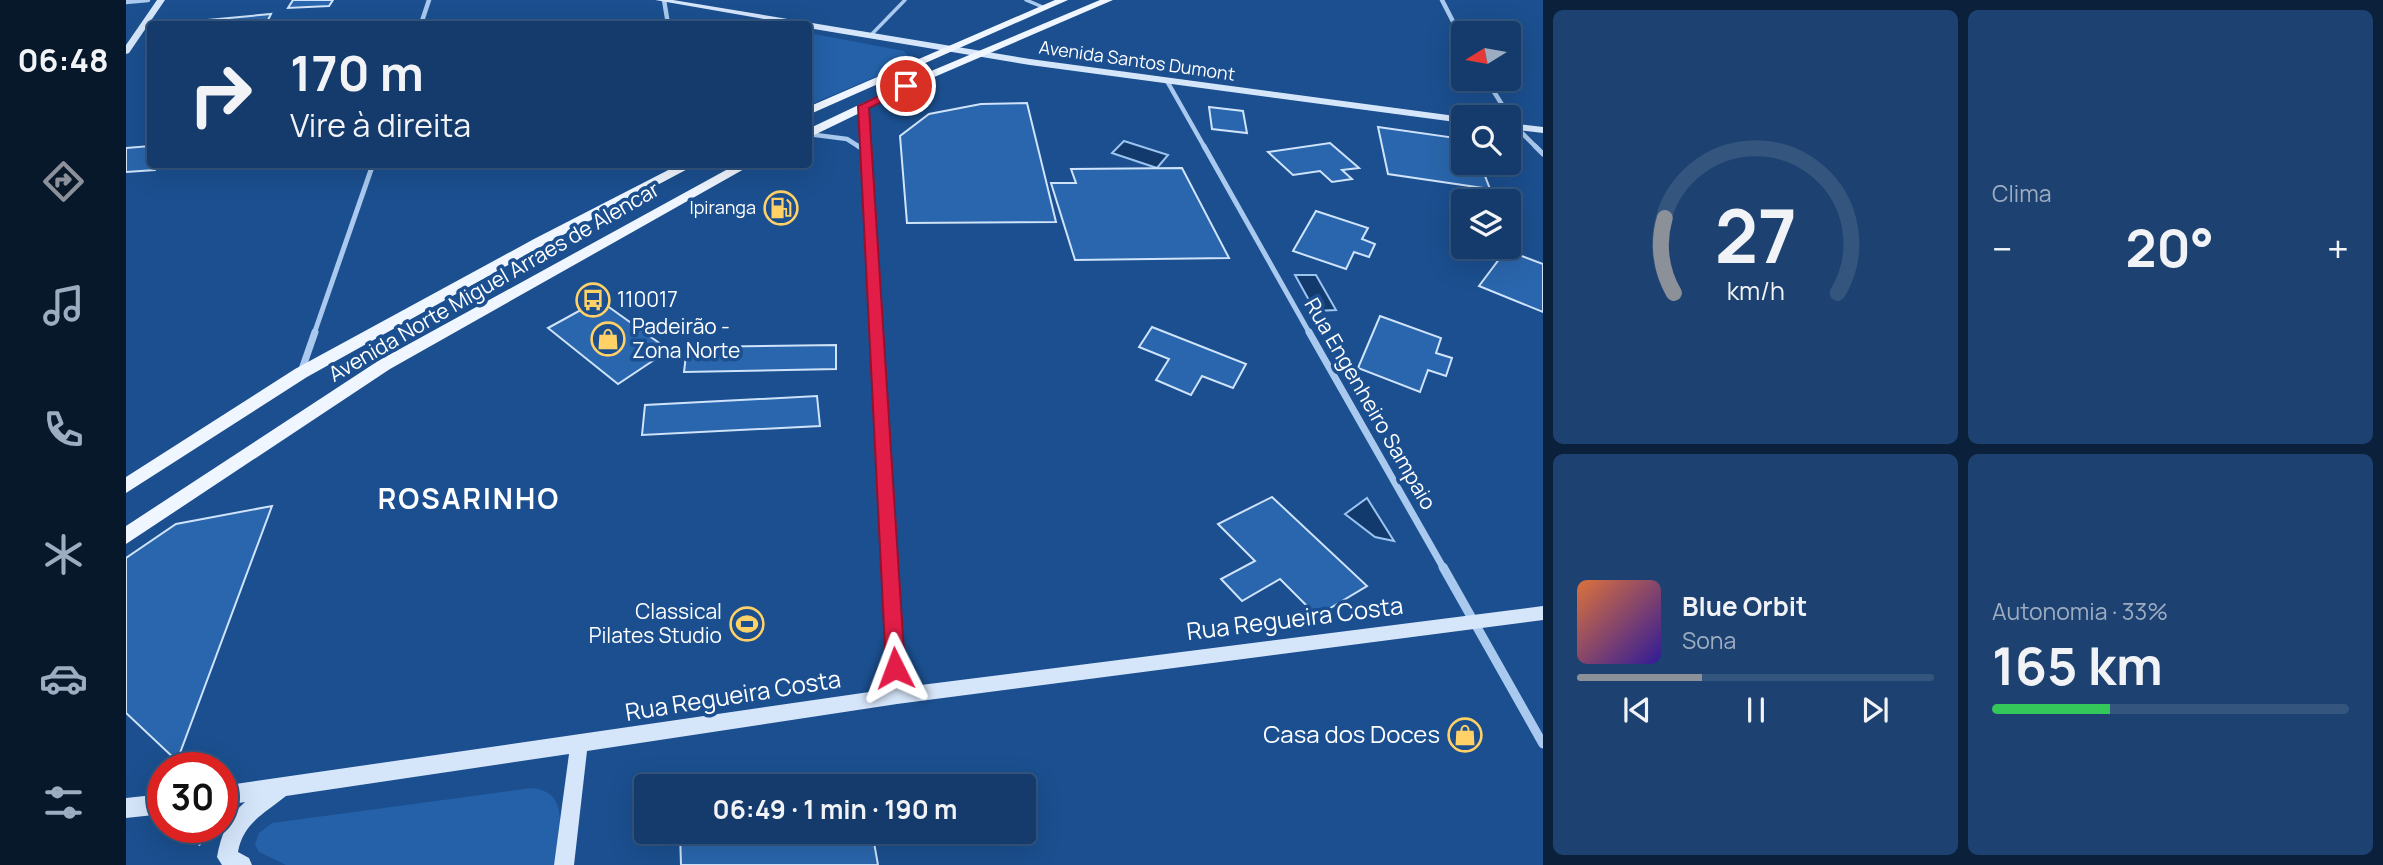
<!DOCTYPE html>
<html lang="pt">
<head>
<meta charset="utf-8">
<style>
	:root { --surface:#143b6b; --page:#1d4271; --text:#f1f3f6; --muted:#9dadc1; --line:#33557e; --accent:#8c9099 }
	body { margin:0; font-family:Manrope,sans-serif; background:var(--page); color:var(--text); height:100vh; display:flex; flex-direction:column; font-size:26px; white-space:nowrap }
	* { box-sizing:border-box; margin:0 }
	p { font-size:23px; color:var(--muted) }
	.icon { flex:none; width:38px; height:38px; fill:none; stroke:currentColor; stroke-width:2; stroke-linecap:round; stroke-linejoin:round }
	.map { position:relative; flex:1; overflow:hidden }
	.details { display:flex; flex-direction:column; gap:10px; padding:10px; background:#0b203b; width:840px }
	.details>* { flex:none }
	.guide { position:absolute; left:21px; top:21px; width:665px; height:147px; border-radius:7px; box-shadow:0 7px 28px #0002,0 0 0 2px var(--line); background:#143b6b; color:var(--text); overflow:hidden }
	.needle { width:46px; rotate:259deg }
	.buttons { position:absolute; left:1325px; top:21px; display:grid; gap:14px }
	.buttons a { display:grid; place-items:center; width:70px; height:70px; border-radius:7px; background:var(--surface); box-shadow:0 7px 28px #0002,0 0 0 2px var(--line); font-size:35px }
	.speed { position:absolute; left:21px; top:752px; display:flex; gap:14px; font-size:35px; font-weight:700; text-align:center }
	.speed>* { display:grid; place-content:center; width:91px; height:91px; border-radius:50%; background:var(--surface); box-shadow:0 7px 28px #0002,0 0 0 2px var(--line); line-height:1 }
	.speed .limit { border:10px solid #d22; background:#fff; color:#111 }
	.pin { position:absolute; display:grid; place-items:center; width:60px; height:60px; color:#fff; margin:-30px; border:4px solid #fff; border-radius:50%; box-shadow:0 2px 7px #0007 }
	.me { position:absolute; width:77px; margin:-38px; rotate:357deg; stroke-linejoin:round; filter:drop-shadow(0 0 5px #0008) }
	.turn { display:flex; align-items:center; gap:24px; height:147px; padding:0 28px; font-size:32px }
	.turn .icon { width:91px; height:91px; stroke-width:2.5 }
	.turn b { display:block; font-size:49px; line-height:60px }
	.big { font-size:52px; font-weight:700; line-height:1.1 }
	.details .card { flex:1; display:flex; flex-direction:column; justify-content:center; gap:10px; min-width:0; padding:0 24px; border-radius:10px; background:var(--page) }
	.details .dial { align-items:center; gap:0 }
	.dial svg { height:182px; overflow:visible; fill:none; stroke:var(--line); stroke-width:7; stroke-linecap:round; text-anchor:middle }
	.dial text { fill:var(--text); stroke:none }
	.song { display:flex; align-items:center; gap:21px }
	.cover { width:84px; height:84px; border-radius:10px; background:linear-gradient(135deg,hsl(20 70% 55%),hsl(250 70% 35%)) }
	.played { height:7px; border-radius:4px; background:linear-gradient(90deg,var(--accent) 35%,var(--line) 35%) }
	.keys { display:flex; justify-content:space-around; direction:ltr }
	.heat { display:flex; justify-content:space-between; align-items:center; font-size:38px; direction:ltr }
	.charge { height:10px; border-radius:5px; background:linear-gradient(90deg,#34c759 33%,var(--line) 0) }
	.details .tiles { flex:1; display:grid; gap:10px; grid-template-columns:repeat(2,1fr) }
	.trip { position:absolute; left:508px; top:774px; width:402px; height:70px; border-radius:7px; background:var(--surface); box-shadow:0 7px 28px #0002,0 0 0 2px var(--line); font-weight:700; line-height:70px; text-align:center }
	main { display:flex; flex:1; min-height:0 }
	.menu { display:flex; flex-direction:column; width:126px; justify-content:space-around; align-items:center; background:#08182b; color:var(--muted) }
	.menu .icon { width:49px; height:49px }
	.menu .selected { color:var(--accent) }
	.menu b { font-size:32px; color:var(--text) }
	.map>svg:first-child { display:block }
</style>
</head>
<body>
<main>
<nav class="menu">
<b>06:48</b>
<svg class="icon selected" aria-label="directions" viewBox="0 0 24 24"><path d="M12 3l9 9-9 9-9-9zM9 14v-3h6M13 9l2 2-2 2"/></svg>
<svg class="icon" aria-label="music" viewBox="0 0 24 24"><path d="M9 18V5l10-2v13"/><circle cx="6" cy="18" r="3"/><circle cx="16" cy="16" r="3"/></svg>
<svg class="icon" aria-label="phone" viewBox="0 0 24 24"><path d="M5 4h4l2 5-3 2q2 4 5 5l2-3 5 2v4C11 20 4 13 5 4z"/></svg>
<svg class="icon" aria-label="climate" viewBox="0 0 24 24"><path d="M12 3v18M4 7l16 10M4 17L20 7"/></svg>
<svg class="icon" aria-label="car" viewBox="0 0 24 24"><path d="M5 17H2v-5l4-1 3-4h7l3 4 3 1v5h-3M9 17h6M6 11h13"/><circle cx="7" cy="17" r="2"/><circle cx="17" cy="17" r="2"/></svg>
<svg class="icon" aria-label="filters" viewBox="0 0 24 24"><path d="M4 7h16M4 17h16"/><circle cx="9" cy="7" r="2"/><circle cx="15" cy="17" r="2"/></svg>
</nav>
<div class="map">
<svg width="1417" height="865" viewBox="0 0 1417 865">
	<rect width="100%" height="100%" fill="#1b4f8f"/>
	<path fill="#2461a8" d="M 683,33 L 778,51 L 784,58 L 780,64 L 683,105 Z
		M 406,788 C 447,792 432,837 428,865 L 160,865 L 133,852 L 129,845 L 133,833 L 146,823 Z"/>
	<path fill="#123a6d" stroke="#9cc4f0" stroke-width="2" d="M 998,141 L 1042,155 L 1031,168 L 986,153 Z
		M 1190,275 L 1210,310 L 1189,311 L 1169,275 Z
		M 1241,498 L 1268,541 L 1249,537 L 1219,514 Z"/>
	<path fill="#2a66ad" stroke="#cfe3fa" stroke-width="2" d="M 167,0 L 207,0 L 203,6 L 162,8 Z
		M 145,14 L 140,24 L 68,24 L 71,21 Z
		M 901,103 L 930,222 L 781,223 L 774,136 L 803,114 L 855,104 Z
		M 1083,107 L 1117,111 L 1121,133 L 1086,129 Z
		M 1252,127 L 1337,139 L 1337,163 L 1354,163 L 1364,189 L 1262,174 Z
		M 1204,143 L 1233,168 L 1216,170 L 1226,179 L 1206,182 L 1194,171 L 1167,175 L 1142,152 Z
		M 24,146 L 24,164 L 32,164 L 29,170 L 0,172 L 0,148 Z
		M 1056,168 L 1103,258 L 949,260 L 925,183 L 950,183 L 945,169 Z
		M 1190,211 L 1242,228 L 1236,239 L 1249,244 L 1243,257 L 1228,252 L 1220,269 L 1167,251 Z
		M 1380,250 L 1417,264 L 1417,312 L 1353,286 Z
		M 473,300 L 543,350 L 492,384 L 422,328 Z
		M 1254,316 L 1315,338 L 1310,353 L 1326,358 L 1320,376 L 1302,370 L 1294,392 L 1232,368 Z
		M 1026,327 L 1120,364 L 1107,388 L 1076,376 L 1065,395 L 1030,380 L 1043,359 L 1013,347 Z
		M 710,345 L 710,369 L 558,372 L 561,347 Z
		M 691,396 L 694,426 L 516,435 L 519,405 Z
		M 1146,497 L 1241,586 L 1191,616 L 1154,579 L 1116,601 L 1095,579 L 1129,561 L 1092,524 Z
		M 146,506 L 51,761 L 0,713 L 0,558 L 50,524 Z
		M 737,778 L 738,786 L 682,786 Z
		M 554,831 L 746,831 L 752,865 L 555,865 Z"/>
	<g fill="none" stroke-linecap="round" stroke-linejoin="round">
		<path stroke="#a9c9ee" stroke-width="5" stroke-dasharray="4.5 7" stroke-linecap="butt" d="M 42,828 L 75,844"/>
		<path stroke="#a9c9ee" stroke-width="3.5" d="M 900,0 L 919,8
			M 744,36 L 779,0"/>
		<path stroke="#a9c9ee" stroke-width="4.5" d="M 538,0 L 542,24
			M 1316,0 L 1337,41
			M 0,2 L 22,0
			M 295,24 L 303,0
			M 1360,79 L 1390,127 L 1411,148
			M 1041,81 L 1079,148
			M 737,106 L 739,148
			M 682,134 L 721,139 L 735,148"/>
		<path stroke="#a9c9ee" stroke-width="5" d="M 732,146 L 740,151
			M 739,146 L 750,334
			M 1078,146 L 1184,334
			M 1409,146 L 1417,154
			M 188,334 L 247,164"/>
		<path stroke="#a9c9ee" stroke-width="7" d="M 750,332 L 764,569
			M 1183,332 L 1318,569
			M 175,372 L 189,332"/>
		<path stroke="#a9c9ee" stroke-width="9" d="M 764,567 L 771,695
			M 1317,567 L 1417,744"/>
		<path fill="#d6e6fa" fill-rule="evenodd" d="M 31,0 L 39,0 L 3,53 L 0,54 L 0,45 Z
			M 529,0 L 547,0 L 904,59 L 1337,117 L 1337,123 L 904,65 L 682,28 L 682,24 L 666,24 Z
			M 1382,123 L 1417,127 L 1417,133 L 1382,129 Z
			M 1417,606 L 1417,620 L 771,704 L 461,751 L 448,865 L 428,865 L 443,754 L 160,796 C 139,813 117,823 112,852 L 123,858 L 126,865 L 96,865 L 91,857 C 95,835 102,817 119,802 L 96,806 L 96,786 L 771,688 Z
			M 37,794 L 37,814 L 0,818 L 0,798 Z"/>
		<path fill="#f0f6ff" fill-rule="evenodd" d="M 929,0 L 942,0 L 682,115 L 682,107 Z
			M 974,0 L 987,0 L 806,78 L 682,138 L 682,129 L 798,74 Z
			M 554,164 L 571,164 L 418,245 L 181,377 L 0,493 L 0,477 L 169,369 L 408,239 Z
			M 611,164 L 627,164 L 264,369 L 0,544 L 0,526 L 252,361 Z"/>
	</g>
	<path fill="#e11d48" stroke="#92132f" stroke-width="2" d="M 780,83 L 785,86 L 784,88 L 743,108 L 779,668 L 776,675 L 769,677 L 763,675 L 760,668 L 732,106 Z"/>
	<defs>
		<symbol id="fuel-ring" viewBox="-11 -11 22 22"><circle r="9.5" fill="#1b4f8f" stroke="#ffd166" stroke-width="1.5"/><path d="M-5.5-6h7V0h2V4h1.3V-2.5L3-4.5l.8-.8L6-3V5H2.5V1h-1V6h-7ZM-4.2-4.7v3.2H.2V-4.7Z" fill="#ffd166"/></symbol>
		<symbol id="bus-ring" viewBox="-11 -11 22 22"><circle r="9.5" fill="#1b4f8f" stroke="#ffd166" stroke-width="1.5"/><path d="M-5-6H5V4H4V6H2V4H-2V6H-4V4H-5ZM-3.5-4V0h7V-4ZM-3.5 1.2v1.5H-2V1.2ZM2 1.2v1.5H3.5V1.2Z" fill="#ffd166"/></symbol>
		<symbol id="shop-ring" viewBox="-11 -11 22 22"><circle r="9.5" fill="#1b4f8f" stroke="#ffd166" stroke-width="1.5"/><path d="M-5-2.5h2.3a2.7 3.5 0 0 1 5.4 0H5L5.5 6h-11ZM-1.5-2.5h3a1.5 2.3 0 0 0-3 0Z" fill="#ffd166"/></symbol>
		<symbol id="stadium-ring" viewBox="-11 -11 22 22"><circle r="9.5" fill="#1b4f8f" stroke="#ffd166" stroke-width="1.5"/><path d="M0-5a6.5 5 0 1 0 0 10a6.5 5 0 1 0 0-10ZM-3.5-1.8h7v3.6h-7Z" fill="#ffd166"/></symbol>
	</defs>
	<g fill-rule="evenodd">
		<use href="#fuel-ring" x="636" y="189" width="38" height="38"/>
		<use href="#bus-ring" x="448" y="281" width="38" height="38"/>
		<use href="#shop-ring" x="463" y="320" width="38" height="38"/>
		<use href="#stadium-ring" x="602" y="605" width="38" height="38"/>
		<use href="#shop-ring" x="1320" y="716" width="38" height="38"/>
	</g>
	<g text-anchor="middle" stroke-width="7" stroke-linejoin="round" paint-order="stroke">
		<g font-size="18" fill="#fff" stroke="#1b4f8f">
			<text transform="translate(1011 61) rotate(8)" y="6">Avenida Santos Dumont</text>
		</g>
		<g font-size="18" fill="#fff" stroke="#1b4f8f" text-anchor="end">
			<text x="630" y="214">Ipiranga</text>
		</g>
		<g font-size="21" fill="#fff" stroke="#1b4f8f">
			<text transform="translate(368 282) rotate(-30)" y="7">Avenida Norte Miguel Arraes de Alencar</text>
			<text transform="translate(1244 404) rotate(60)" y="7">Rua Engenheiro Sampaio</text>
		</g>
		<g font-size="21" fill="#fff" stroke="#1b4f8f" text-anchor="start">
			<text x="491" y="307">110017</text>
			<text x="506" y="334">Padeirão -<tspan x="506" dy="24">Zona Norte</tspan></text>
			<text x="596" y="619" text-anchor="end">Classical<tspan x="596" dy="24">Pilates Studio</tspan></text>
		</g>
		<g font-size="24" fill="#fff" stroke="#1b4f8f">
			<text transform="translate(1169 619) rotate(-7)" y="8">Rua Regueira Costa</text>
			<text transform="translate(607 696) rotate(-9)" y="8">Rua Regueira Costa</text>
		</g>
		<g font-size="24" fill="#fff" stroke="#1b4f8f" text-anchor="end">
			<text x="1314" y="743">Casa dos Doces</text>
		</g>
		<g font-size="28" font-weight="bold" letter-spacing="2" fill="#fff" stroke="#1b4f8f">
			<text x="343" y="509">ROSARINHO</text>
		</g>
	</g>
</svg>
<div class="buttons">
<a><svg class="needle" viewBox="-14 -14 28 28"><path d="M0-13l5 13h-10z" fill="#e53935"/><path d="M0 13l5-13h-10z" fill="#9dadc1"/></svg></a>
<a><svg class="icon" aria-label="search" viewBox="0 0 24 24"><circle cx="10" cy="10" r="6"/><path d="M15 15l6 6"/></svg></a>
<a><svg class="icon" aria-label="layers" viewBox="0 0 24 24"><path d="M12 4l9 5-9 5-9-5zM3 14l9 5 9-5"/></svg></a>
</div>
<div class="speed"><div class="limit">30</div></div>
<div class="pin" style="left:780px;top:86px;background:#d93025"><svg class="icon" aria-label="arrive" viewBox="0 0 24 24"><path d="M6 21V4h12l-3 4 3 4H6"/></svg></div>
<svg class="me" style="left:769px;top:668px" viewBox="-20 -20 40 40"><path d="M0-17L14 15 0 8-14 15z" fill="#e11d48" stroke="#fff" stroke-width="4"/></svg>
<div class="trip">06:49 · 1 min · 190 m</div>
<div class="guide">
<div class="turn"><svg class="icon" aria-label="right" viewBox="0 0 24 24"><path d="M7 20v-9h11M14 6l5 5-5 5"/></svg><div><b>170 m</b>Vire à direita</div></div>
</div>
</div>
<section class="details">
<div class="tiles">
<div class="card dial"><svg viewBox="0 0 100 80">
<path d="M14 69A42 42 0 1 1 86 69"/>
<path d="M14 69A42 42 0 0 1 10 36" stroke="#8c9099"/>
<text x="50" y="56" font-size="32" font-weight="700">27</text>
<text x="50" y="72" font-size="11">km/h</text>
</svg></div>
<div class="card"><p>Clima</p>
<div class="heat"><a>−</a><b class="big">20°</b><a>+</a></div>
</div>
<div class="card">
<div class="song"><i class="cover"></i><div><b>Blue Orbit</b><p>Sona</p></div></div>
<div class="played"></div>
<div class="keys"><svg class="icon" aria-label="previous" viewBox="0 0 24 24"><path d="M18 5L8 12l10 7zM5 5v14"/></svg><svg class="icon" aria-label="pause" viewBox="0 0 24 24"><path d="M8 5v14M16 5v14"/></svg><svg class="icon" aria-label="next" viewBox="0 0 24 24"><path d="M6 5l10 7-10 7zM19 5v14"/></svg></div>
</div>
<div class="card"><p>Autonomia · 33%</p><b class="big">165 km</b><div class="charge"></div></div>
</div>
</section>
</main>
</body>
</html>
